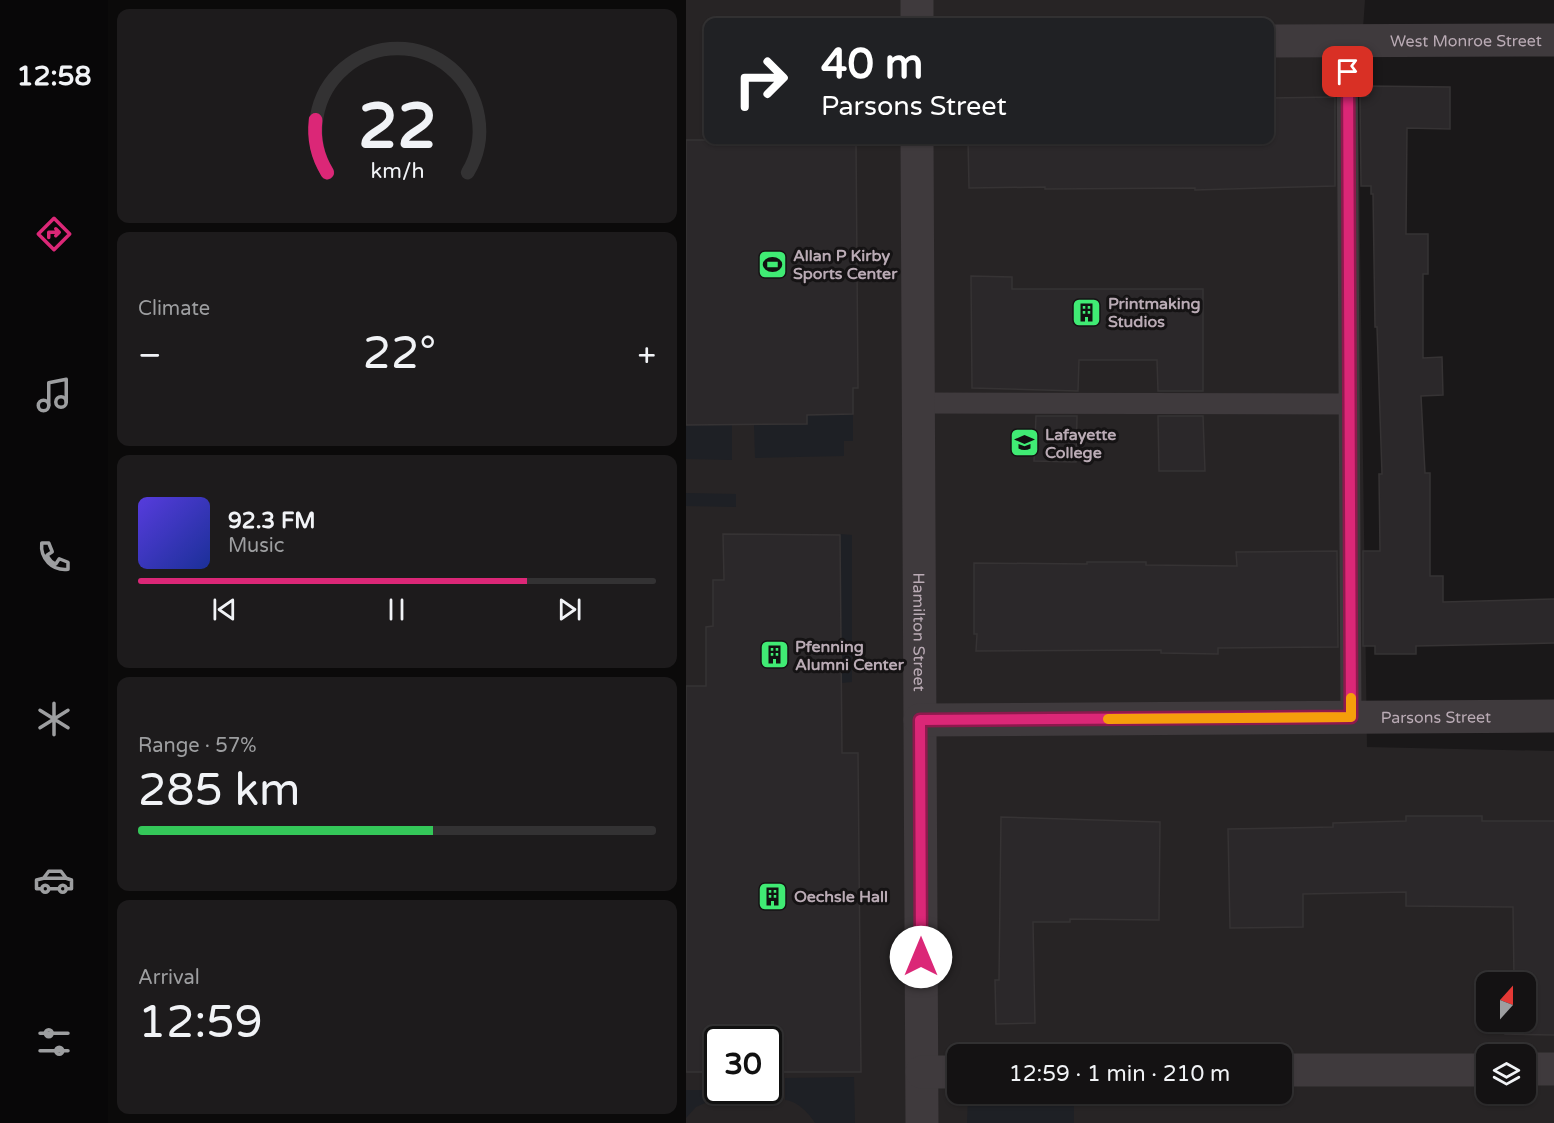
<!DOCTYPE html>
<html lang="en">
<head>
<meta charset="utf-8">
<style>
	:root { --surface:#141213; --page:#1d1b1c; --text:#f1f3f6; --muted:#9d9ea0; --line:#333233; --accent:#db2777 }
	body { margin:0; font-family:"Varela Round",sans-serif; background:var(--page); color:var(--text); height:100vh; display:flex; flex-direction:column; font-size:22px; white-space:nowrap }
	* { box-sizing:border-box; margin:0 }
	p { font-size:20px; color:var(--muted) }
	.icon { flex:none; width:33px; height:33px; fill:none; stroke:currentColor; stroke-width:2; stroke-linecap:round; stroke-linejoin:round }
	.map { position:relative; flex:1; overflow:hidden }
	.side { display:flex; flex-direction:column; gap:9px; padding:9px; background:#0b0a0a; width:578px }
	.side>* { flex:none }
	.guide { position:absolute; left:18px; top:18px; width:570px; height:126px; border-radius:12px; box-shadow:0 2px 4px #0004,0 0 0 2px var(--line); background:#202124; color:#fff; overflow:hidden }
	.needle { width:39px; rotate:21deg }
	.tools { position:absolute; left:790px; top:972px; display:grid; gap:12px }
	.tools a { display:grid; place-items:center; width:60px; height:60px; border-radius:12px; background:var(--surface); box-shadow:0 2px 4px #0004,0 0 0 2px var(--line); font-size:30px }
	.speed { position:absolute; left:18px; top:1026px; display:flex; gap:12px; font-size:30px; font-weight:700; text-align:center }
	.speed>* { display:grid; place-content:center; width:78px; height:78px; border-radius:50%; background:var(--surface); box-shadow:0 2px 4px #0004,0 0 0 2px var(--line); line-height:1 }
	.speed .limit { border:3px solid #111; border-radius:9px; background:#fff; color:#111 }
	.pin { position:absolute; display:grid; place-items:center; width:51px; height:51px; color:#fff; margin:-26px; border-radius:12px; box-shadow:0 3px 9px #0006 }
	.me { position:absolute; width:66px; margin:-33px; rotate:0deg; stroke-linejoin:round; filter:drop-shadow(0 0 4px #0008) }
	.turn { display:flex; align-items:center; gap:21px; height:126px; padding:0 18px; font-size:27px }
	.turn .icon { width:78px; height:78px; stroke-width:2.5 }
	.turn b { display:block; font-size:42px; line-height:51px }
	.big { font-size:45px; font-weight:600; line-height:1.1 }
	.side .card { flex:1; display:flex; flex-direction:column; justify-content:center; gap:9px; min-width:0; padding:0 21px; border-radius:12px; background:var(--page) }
	.side .dial { align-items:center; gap:0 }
	.dial svg { height:156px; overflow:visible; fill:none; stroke:var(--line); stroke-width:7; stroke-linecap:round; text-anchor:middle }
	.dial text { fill:var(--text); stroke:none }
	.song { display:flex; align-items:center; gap:18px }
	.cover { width:72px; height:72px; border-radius:9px; background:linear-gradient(135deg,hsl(250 70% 55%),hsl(230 70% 35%)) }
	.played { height:6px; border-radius:3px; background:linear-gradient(90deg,var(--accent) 75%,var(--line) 75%) }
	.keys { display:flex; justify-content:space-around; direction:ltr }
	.heat { display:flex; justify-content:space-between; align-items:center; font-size:33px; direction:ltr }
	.charge { height:9px; border-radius:4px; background:linear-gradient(90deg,#34c759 57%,var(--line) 0) }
	.trip { position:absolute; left:261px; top:1044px; width:345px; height:60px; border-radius:12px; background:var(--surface); box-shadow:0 2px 4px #0004,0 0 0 2px var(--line); font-weight:600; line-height:60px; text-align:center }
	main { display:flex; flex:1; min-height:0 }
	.tabs { display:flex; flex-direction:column; width:108px; justify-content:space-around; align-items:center; background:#080708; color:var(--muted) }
	.tabs .icon { width:42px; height:42px }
	.tabs .selected { color:var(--accent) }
	.tabs b { font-size:27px; color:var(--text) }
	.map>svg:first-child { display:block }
</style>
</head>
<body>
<main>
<nav class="tabs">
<b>12:58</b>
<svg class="icon selected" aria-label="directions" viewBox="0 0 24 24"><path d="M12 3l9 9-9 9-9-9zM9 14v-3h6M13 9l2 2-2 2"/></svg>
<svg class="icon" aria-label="music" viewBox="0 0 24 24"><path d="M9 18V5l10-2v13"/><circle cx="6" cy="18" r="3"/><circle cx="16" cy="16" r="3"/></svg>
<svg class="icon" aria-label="phone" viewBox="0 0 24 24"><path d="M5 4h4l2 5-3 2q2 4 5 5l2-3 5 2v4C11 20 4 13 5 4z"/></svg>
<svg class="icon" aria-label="climate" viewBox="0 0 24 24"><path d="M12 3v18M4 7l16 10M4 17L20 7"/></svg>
<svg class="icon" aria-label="car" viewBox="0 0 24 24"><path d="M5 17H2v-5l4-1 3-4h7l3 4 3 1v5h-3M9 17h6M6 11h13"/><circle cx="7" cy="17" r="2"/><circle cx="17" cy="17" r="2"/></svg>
<svg class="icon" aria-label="filters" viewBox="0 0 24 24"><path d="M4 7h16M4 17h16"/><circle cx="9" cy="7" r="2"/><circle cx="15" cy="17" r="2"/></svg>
</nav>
<section class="side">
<div class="card dial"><svg viewBox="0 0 100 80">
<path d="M14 69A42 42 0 1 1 86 69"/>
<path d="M14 69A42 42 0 0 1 8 42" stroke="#db2777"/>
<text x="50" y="56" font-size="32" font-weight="700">22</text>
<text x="50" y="72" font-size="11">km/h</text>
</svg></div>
<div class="card"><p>Climate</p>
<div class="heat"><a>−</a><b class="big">22°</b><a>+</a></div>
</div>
<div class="card">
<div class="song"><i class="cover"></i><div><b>92.3 FM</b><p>Music</p></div></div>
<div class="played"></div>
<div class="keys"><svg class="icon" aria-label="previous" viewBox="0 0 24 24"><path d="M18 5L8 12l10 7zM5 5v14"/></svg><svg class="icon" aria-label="pause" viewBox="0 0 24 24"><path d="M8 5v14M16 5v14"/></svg><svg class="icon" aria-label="next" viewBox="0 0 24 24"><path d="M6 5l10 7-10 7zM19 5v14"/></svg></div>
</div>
<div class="card"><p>Range · 57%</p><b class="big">285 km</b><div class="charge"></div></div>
<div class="card"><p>Arrival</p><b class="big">12:59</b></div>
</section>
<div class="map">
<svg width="869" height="1123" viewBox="0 0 869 1123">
	<rect width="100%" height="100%" fill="#1a1819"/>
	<path fill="#272425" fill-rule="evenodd" d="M 0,0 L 679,0 L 672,99 L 681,747 L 868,751 L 868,1123 L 0,1123 ZM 22,22 L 584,22 L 584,140 L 22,140 ZM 801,982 L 840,982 L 840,1022 L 801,1022 ZM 32,1040 L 82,1040 L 82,1090 L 32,1090 ZM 272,1054 L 596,1054 L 596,1094 L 272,1094 ZM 801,1054 L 840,1054 L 840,1094 L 801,1094 Z"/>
	<path fill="#1e2025" d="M 167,414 L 167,441 L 158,441 L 158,456 L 69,458 L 68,424 L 121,423 L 121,415 Z
		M 46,424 L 46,460 L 0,459 L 0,425 Z
		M 0,493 L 50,494 L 50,507 L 0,506 Z
		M 154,534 L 166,535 L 166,682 L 155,683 Z
		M 168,1077 L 169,1123 L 129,1123 C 123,1113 111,1101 99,1100 L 99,1078 Z
		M 0,1090 L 26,1090 L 26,1100 L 10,1107 L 0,1118 Z
		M 285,1094 L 426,1094 L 388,1098 L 388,1123 L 281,1123 L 282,1099 Z"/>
	<path fill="#2b282a" stroke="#363334" stroke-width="1.5" d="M 682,86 L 764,87 L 764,129 L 721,128 L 720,234 L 742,234 L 742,274 L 737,274 L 737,358 L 756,357 L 757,395 L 735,396 L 739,473 L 744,473 L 744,576 L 757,576 L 757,602 L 869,599 L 869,643 L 730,646 L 730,654 L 689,654 L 689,646 L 677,646 L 677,551 L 694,551 L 693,474 L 696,474 L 691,327 L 689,327 L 687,194 L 685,194 L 685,186 L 675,186 L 674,97 L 682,96 Z
		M 649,97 L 649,186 L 509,190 L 509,188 L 359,189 L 359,187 L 283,188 L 282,140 L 585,140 L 584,98 Z
		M 0,140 L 170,140 L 172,388 L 167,388 L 167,414 L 121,415 L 121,424 L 0,425 Z
		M 285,276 L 326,277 L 326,289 L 517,289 L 517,391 L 472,391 L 471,360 L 393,360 L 392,391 L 286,388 Z
		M 350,416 L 391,416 L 390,462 L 348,461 Z
		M 472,416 L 517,416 L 519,471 L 473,471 Z
		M 37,534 L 154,535 L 156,753 L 172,753 L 175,1072 L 82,1072 L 82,1040 L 32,1040 L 32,1072 L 0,1072 L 0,686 L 20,686 L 20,627 L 27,626 L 27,580 L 38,580 Z
		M 651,551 L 652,647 L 532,648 L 532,654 L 475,653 L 475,650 L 290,651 L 291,634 L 288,634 L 288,563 L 401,564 L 401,562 L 460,562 L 460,565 L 551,566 L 550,552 Z
		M 720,816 L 796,816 L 796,821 L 869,821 L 869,1035 L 819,1034 L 819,1022 L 840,1022 L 840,982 L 818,982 L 818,979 L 828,979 L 827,907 L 720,906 L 720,892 L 617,894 L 617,927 L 544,928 L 542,829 L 647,827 L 647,823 L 720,821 Z
		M 315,817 L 474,822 L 473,920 L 384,919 L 384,922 L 347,922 L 349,1023 L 310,1024 L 309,980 L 313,980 Z"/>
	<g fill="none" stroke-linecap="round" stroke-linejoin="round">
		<path stroke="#3f3a3d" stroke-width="21" d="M 661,41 L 665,717
			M 232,403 L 663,404"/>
		<g stroke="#3f3a3d" stroke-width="33">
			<path d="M 231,0 L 231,22"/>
			<path id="s1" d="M 584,41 L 869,40"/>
			<path id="s2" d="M 231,140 L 236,1123"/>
			<path id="s3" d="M 234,720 L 869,716"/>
			<path d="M 840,1069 L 869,1069"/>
			<path d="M 596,1070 L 801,1070"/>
			<path d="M 236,1072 L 272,1072"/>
		</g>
	</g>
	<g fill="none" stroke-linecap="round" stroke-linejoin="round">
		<defs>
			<path id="route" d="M 235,957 L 234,720 L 665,717 L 662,72"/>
		</defs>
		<use href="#route" stroke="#8e194d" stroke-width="15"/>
		<use href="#route" stroke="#db2777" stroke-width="10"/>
		<path stroke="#f59e0b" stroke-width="10" d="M 422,719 L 665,717 L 665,698"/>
	</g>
	<defs>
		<symbol id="stadium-square" viewBox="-11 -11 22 22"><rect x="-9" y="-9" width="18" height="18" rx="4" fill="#40eb74" stroke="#151314"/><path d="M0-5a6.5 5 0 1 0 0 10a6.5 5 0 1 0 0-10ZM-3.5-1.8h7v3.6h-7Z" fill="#111"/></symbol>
		<symbol id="building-square" viewBox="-11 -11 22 22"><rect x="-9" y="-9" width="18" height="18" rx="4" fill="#40eb74" stroke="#151314"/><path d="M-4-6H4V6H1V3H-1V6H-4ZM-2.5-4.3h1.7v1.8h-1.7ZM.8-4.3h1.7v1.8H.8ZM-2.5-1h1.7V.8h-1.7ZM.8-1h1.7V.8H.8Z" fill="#111"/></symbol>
		<symbol id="university-square" viewBox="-11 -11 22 22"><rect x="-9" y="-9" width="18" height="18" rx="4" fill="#40eb74" stroke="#151314"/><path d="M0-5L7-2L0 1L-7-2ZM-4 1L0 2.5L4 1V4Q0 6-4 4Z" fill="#111"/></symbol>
	</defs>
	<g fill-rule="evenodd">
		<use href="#stadium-square" x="70" y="248" width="33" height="33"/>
		<use href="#building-square" x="384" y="296" width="33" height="33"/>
		<use href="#university-square" x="322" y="426" width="33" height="33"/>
		<use href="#building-square" x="72" y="638" width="33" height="33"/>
		<use href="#building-square" x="70" y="880" width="33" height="33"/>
	</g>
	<g text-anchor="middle" stroke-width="6" stroke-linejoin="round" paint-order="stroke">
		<g font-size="16" fill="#baabb5" stroke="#151314">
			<text dy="6" stroke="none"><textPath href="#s1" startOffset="196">West Monroe Street</textPath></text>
			<text dy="6" stroke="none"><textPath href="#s2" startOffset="492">Hamilton Street</textPath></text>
			<text dy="6" stroke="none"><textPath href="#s3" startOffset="516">Parsons Street</textPath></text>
		</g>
		<g font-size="16" font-weight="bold" fill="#baabb5" stroke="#151314" text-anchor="start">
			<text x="107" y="261">Allan P Kirby<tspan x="107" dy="18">Sports Center</tspan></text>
			<text x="422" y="309">Printmaking<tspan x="422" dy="18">Studios</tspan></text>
			<text x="359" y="440">Lafayette<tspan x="359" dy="18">College</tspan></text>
			<text x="109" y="652">Pfenning<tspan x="109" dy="18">Alumni Center</tspan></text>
			<text x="108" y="902">Oechsle Hall</text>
		</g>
	</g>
</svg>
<div class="tools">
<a><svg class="needle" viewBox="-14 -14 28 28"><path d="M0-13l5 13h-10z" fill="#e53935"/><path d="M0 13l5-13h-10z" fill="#9d9ea0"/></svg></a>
<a><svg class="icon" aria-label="layers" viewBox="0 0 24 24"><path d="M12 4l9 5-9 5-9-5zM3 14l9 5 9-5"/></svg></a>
</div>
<div class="speed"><div class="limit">30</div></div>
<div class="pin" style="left:662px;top:72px;background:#d93025"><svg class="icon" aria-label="arrive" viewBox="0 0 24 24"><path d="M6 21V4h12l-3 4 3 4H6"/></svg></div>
<svg class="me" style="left:235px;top:957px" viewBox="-20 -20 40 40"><circle r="19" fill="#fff"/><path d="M0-13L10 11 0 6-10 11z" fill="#db2777"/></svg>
<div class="trip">12:59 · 1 min · 210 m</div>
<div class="guide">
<div class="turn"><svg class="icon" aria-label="right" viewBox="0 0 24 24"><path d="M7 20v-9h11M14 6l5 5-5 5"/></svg><div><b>40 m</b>Parsons Street</div></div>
</div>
</div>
</main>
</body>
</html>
